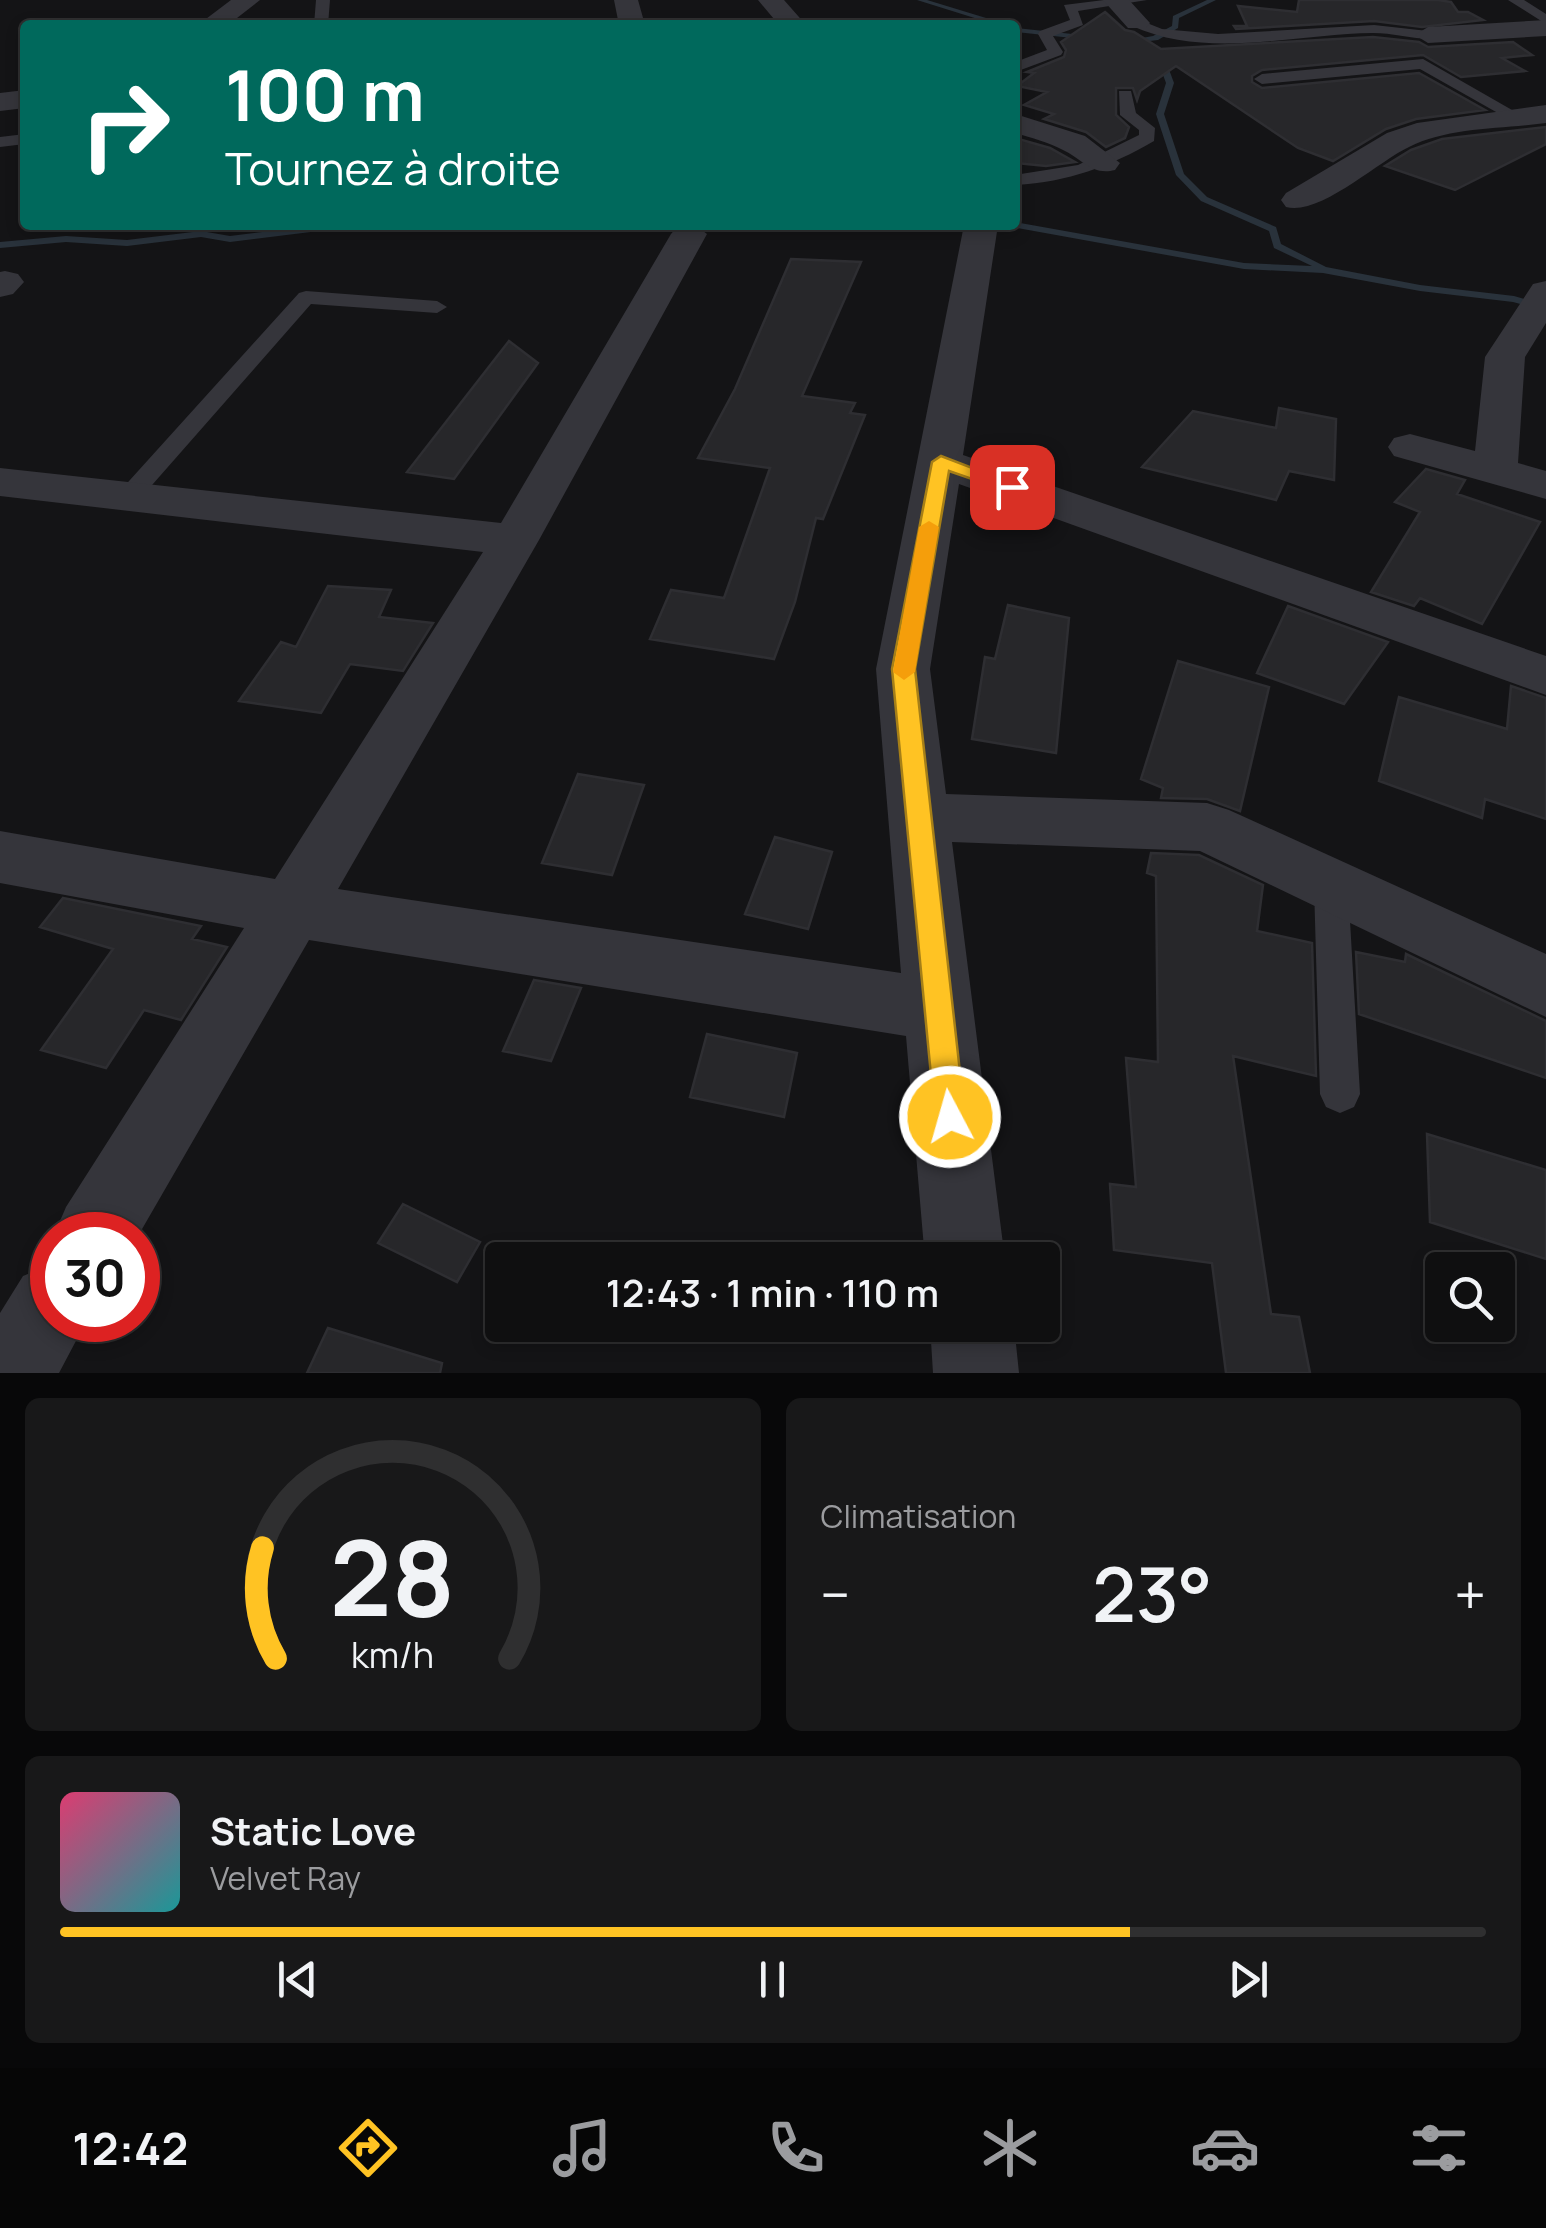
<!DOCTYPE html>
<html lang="fr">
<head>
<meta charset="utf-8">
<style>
	:root { --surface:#0f0f10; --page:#181819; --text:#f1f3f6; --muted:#9b9c9f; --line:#2f2f30; --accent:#ffc323 }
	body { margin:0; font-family:Manrope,sans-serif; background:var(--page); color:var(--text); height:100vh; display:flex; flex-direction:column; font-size:38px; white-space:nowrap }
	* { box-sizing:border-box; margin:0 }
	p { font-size:32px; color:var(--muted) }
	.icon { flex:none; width:55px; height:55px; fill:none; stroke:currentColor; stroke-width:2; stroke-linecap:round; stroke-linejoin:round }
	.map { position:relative; height:1373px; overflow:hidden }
	.details { display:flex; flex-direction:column; gap:25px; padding:25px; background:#080809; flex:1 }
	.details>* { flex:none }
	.guide { position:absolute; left:20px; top:20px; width:1000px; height:210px; border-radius:10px; box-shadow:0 5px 15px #0003,0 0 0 2px var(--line); background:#00695c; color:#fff; overflow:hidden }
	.fabs { position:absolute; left:1425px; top:1252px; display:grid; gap:20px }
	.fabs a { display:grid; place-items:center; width:90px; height:90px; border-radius:10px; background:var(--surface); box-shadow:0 5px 15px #0003,0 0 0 2px var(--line); font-size:50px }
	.speed { position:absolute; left:30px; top:1212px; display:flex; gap:20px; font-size:50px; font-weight:700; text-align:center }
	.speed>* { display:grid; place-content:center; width:130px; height:130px; border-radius:50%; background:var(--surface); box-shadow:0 5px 15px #0003,0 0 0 2px var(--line); line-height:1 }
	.speed .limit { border:15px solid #d22; background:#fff; color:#111 }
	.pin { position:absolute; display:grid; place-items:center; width:85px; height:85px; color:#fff; margin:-42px; border-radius:20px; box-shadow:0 5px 15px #0006 }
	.me { position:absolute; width:110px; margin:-55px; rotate:354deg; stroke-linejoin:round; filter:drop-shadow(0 0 8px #0008) }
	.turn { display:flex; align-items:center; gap:35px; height:210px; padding:0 40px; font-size:45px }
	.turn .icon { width:130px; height:130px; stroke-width:2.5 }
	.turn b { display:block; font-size:70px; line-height:85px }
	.big { font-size:75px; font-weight:600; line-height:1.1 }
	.details .tile { flex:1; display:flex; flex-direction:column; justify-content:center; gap:15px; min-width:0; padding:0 35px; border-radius:15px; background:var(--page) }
	.details .dial { align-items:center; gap:0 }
	.dial svg { height:260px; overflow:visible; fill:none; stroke:var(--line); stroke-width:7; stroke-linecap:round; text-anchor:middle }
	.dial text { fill:var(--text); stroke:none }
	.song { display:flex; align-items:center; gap:30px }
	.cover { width:120px; height:120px; border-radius:15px; background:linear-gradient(135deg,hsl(340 70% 55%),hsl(180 70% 35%)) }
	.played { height:10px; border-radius:5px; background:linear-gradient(90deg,var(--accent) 75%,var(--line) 75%) }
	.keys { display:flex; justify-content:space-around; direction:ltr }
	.heat { display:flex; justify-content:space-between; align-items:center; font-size:55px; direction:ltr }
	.details .tiles { flex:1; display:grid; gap:25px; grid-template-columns:1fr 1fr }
	.tile:last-child { grid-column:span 2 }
	.trip { position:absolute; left:485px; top:1242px; width:575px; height:100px; border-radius:10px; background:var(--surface); box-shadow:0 5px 15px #0003,0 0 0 2px var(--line); font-weight:600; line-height:100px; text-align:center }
	.tab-bar { display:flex; height:160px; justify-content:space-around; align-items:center; background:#060606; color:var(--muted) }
	.tab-bar .icon { width:70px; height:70px }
	.tab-bar .current { color:var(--accent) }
	.tab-bar b { font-size:45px; color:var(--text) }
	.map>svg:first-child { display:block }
</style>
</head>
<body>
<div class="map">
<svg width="1546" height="1373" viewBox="0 0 1546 1373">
	<rect width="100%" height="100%" fill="#141416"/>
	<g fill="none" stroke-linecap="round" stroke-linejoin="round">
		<path fill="#29323b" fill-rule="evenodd" d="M 917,0 L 927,0 L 1009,25 L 997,25 Z
			M 1207,0 L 1216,0 L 1179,18 L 1178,28 L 1158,40 L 1141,42 L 1144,45 L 1140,47 L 1131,40 L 1153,36 L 1172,26 L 1173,16 Z
			M 1015,28 L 1091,36 L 1095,38 L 1091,40 L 1015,32 Z
			M 1160,54 L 1164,56 L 1174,83 L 1164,114 L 1184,174 L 1207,197 L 1276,227 L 1281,244 L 1326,267 L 1420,285 L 1514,296 L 1546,305 L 1546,311 L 1513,302 L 1420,291 L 1323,273 L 1244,269 L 1012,227 L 1010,225 L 1015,225 L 1015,222 L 1244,263 L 1312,266 L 1274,248 L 1269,231 L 1201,201 L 1176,175 L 1156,114 L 1166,83 L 1156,56 Z
			M 320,225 L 348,225 L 343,228 L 230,242 L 201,237 L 127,246 L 66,242 L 0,248 L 0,242 L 66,236 L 127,240 L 201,231 L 230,236 Z"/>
	</g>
	<path fill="#27272a" stroke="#2e2e32" stroke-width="2.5" d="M 1299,0 L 1438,0 L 1451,2 L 1458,12 L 1468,12 L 1483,20 L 1422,27 L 1374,21 L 1236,29 L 1234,26 L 1247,26 L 1238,6 L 1297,12 Z
		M 1105,12 L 1125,30 L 1134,32 L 1161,49 L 1373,37 L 1419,42 L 1428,47 L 1513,42 L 1532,55 L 1502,58 L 1525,71 L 1461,77 L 1423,55 L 1262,70 L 1252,76 L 1252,82 L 1262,88 L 1419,73 L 1485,110 L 1416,119 L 1386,129 L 1333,161 L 1298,148 L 1176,66 L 1140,91 L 1137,100 L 1133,88 L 1116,88 L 1116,115 L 1129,127 L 1125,138 L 1106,147 L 1086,132 L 1044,119 L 1054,114 L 1024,105 L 1047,92 L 1017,86 L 1034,73 L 1027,72 L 1064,57 L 1066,50 L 1061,42 Z
		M 1546,127 L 1546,144 L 1455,190 L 1385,166 L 1411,150 L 1442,139 Z
		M 1015,138 L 1050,148 L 1075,162 L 1046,166 L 1015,163 Z
		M 791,259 L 861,262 L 802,396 L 855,403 L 850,413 L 865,415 L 823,519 L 816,518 L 795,602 L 774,659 L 650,639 L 671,590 L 724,598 L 770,468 L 698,458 L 735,389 Z
		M 509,341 L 538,363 L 454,479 L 407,472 Z
		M 1279,408 L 1336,419 L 1334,480 L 1289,471 L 1276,500 L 1142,467 L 1193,411 L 1276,428 Z
		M 1426,469 L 1465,480 L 1457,494 L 1540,522 L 1482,624 L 1420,598 L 1414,606 L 1371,592 L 1420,512 L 1395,502 Z
		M 328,586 L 391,590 L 379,617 L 433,623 L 403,671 L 350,664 L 321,713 L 239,701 L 281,642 L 296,647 Z
		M 1008,605 L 1069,618 L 1056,753 L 972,739 L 985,657 L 995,659 Z
		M 1288,606 L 1388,642 L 1344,704 L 1257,673 Z
		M 1178,661 L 1269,687 L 1240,811 L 1207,799 L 1161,798 L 1163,788 L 1141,779 Z
		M 1511,686 L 1546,698 L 1546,819 L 1485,799 L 1482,818 L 1379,781 L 1399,697 L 1507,729 Z
		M 578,774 L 644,785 L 612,875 L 542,863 Z
		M 775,837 L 832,852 L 808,929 L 745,914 Z
		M 1151,853 L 1199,855 L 1263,885 L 1257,931 L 1312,943 L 1316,1076 L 1233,1056 L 1271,1314 L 1299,1317 L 1310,1373 L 1226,1373 L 1212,1263 L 1114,1250 L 1110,1184 L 1136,1187 L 1126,1058 L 1158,1062 L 1156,876 L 1147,873 Z
		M 63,898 L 201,926 L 192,939 L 227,947 L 181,1020 L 144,1010 L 106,1068 L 41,1050 L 113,949 L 40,927 Z
		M 1356,952 L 1405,962 L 1406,954 L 1546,1021 L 1546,1078 L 1359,1014 Z
		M 534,980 L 581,988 L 551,1061 L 503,1051 Z
		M 707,1034 L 797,1053 L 784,1117 L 690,1097 Z
		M 1427,1134 L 1546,1170 L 1546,1259 L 1430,1222 Z
		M 403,1204 L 480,1242 L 457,1282 L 378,1243 Z
		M 328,1328 L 442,1363 L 440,1373 L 307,1373 Z"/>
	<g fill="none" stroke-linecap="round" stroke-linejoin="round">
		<path fill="#35353b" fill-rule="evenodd" d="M 316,0 L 330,0 L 328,25 L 314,25 Z
			M 1104,0 L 1147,0 L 1078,11 L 1083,25 L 1053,36 L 1063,52 L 1061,55 L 1015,72 L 1015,62 L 1047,50 L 1038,34 L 1040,31 L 1070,20 L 1064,5 Z
			M 1508,0 L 1524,0 L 1546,14 L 1546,24 Z
			M 1137,19 L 1162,29 L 1218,34 L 1374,25 L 1428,31 L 1435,35 L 1428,39 C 1410,38 1392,33 1373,33 C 1293,34 1208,60 1132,26 L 1130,23 Z
			M 1423,59 L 1526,118 L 1512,121 L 1420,69 L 1262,84 L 1254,79 L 1262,74 Z
			M 1119,91 L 1131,91 L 1136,113 L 1155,128 L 1154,141 C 1109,167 1068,182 1015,185 L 1015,175 L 1078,165 L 1139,135 L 1139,130 L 1120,115 Z
			M 25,134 L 25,144 L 0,147 L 0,137 Z
			M 306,291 L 437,301 L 447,307 L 437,313 L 311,304 L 138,501 L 120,501 L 116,496 L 120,491 L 299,293 Z
			M 1331,871 L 1343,876 L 1348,886 L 1360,1094 L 1354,1107 L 1340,1113 L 1326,1107 L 1320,1094 L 1314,886 L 1319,876 Z"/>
		<path fill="#35353b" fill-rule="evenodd" d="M 231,0 L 260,0 L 228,25 L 198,25 Z
			M 614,0 L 638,0 L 645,25 L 619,25 Z
			M 758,0 L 784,0 L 806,25 L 779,25 Z
			M 1103,0 L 1129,0 L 1150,23 L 1146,28 L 1128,28 Z
			M 1546,20 L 1546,36 L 1428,43 L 1415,35 L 1428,27 Z
			M 25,90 L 25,108 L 0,111 L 0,93 Z
			M 1546,105 L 1546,123 C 1502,129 1448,127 1409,147 C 1377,162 1320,216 1286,207 L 1281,200 L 1286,193 L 1387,133 L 1417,123 Z
			M 1015,114 L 1085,136 L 1120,163 L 1115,170 C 1092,176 1082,159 1063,150 C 1048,142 1031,138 1015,133 Z
			M 695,225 L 707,234 L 539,540 L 338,889 L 901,973 L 876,669 L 964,225 L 998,225 L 963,455 L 1546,656 L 1546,695 L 959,484 L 930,669 L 946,794 L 1207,803 L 1229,810 L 1546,954 L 1546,1017 L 1200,851 L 952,842 L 1005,1260 L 925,1260 L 906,1036 L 309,940 L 138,1236 L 54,1235 L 66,1207 L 244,928 L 0,883 L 0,831 L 275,879 L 483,552 L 0,496 L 0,468 L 501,523 L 671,234 L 677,227 Z
			M 5,271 L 18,274 L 24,282 L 13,294 L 0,297 L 0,272 Z
			M 1546,281 L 1546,323 L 1525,357 L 1518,463 L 1546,471 L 1546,499 L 1394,456 L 1388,447 L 1394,438 L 1410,434 L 1475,451 L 1485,357 L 1533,284 Z
			M 52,1264 L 52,1320 L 87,1320 L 59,1373 L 0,1373 L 0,1313 L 23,1276 Z
			M 930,1325 L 1014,1325 L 1019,1373 L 933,1373 Z"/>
	</g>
	<path fill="#ffc323" stroke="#a67f17" stroke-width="2.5" d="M 941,456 L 1022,487 L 1012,493 L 949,471 L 915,669 L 965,1117 L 961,1127 L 950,1132 L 939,1127 L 935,1117 L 892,669 L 932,462 Z"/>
	<path fill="#f59e0b" d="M 929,521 L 939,527 L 915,672 L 904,680 L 893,672 L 919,527 Z"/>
</svg>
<div class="fabs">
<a><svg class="icon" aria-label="search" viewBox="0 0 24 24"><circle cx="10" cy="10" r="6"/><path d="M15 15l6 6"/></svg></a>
</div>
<div class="speed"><div class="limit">30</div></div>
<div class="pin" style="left:1012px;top:487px;background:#d93025"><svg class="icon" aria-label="arrive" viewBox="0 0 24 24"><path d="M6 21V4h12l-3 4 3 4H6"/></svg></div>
<svg class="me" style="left:950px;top:1117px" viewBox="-20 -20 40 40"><circle r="17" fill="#ffc323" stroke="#fff" stroke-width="3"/><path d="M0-11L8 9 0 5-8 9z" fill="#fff"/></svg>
<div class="trip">12:43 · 1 min · 110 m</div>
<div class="guide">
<div class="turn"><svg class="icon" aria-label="right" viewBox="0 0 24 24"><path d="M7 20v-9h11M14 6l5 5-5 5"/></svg><div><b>100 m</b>Tournez à droite</div></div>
</div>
</div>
<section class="details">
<div class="tiles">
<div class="tile dial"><svg viewBox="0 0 100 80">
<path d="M14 69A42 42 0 1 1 86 69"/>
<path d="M14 69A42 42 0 0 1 10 35" stroke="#ffc323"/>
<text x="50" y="56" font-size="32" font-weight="700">28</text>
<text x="50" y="72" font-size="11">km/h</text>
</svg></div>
<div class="tile"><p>Climatisation</p>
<div class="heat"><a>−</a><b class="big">23°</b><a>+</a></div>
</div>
<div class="tile">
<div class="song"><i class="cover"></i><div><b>Static Love</b><p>Velvet Ray</p></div></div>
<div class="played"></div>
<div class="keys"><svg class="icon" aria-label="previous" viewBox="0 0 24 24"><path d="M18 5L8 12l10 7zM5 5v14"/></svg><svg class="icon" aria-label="pause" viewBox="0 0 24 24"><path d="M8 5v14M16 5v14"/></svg><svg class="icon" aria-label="next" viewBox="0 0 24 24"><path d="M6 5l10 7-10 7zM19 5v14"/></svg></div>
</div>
</div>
</section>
<nav class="tab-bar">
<b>12:42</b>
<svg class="icon current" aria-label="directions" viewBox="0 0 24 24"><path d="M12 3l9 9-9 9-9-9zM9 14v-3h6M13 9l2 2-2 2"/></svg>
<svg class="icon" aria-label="music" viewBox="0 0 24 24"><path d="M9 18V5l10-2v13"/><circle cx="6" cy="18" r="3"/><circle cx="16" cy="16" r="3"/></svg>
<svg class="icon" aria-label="phone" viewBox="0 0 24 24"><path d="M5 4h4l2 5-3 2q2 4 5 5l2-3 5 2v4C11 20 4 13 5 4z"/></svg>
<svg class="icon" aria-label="climate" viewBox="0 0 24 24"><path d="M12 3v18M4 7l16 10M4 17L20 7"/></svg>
<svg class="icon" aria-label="car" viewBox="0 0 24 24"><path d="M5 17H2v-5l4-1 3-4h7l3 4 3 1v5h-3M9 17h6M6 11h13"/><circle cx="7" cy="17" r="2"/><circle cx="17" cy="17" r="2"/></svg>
<svg class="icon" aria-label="filters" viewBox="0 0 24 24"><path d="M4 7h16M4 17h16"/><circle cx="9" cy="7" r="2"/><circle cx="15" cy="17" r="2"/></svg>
</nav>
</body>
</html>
